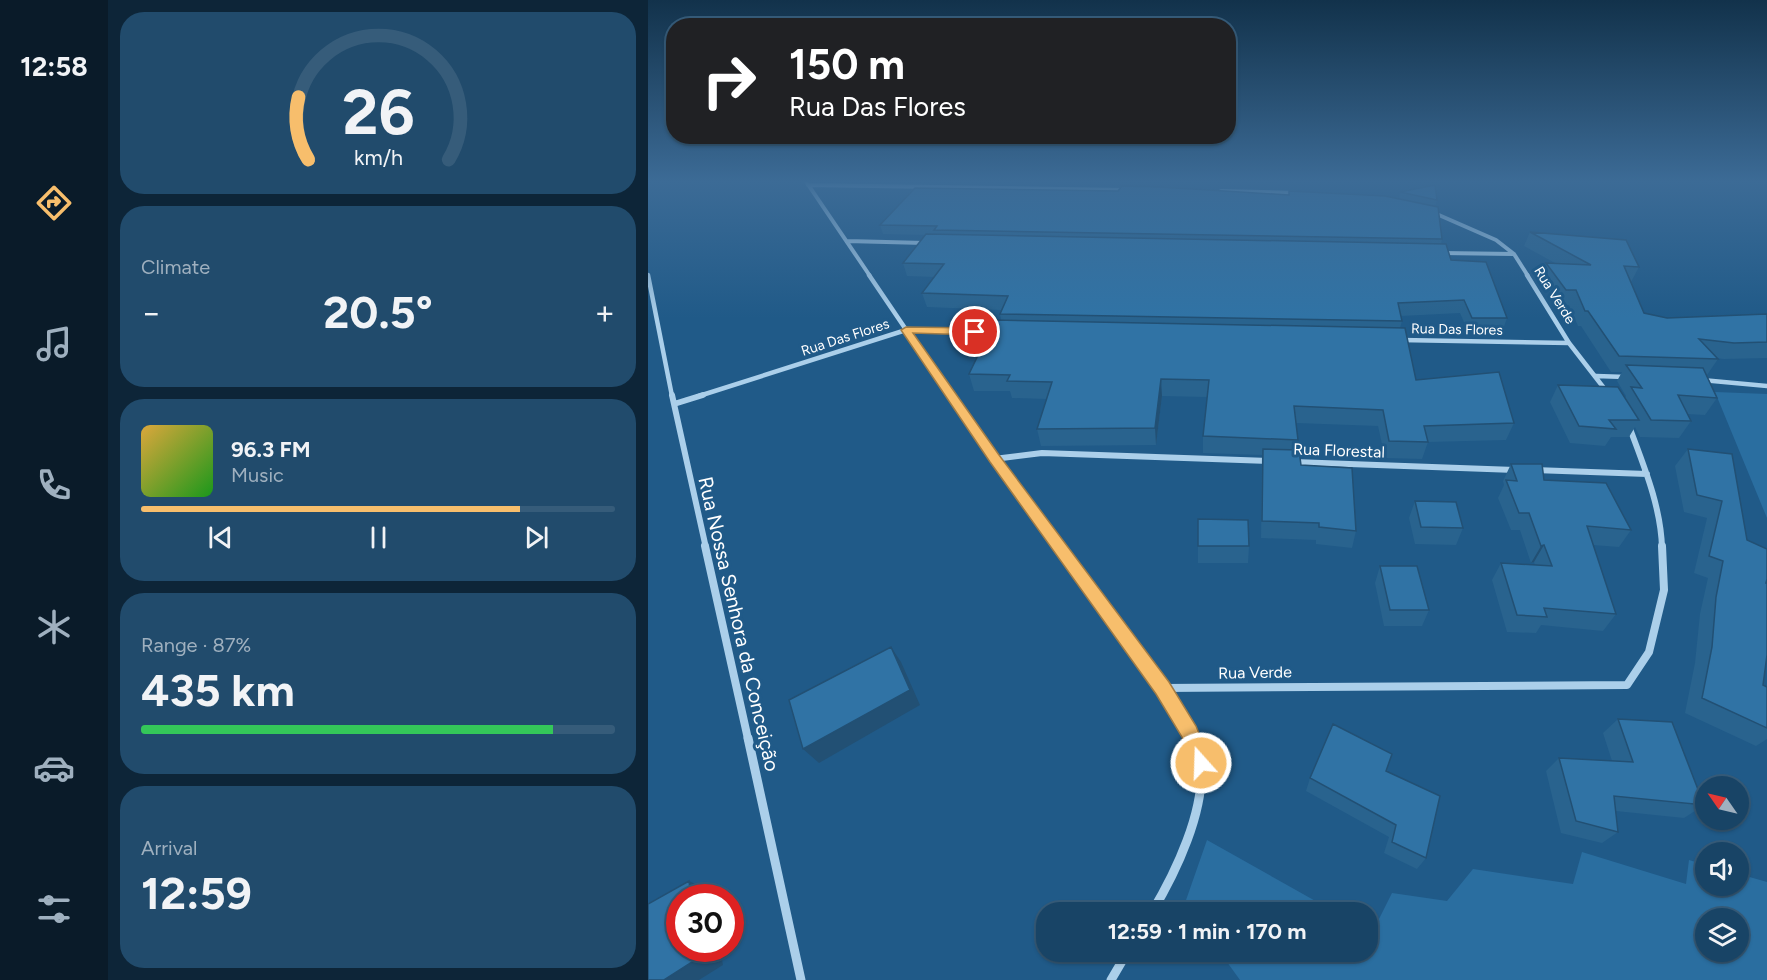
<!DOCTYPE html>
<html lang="en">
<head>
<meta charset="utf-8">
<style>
	:root { --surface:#184466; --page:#214b6c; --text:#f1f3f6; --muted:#9fb0bf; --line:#365c7a; --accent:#f7be6c }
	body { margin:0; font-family:Figtree,sans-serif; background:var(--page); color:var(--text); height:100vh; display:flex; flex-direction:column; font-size:22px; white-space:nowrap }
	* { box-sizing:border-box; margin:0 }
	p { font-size:20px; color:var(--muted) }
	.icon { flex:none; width:33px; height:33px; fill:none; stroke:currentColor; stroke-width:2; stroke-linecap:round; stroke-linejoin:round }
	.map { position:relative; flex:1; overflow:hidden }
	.panel { display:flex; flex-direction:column; gap:12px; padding:12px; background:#0d2538; width:540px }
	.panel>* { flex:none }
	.hud { position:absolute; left:18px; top:18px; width:570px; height:126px; border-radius:24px; box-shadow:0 2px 4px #0004,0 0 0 2px var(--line); background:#202124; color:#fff; overflow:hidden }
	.needle { width:39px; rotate:304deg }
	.tools { position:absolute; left:1047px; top:776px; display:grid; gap:12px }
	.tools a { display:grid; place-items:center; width:54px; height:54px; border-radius:50%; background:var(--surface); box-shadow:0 2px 4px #0004,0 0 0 2px var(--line); font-size:30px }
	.speed { position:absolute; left:18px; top:884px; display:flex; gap:12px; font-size:30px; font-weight:700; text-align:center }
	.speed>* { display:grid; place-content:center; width:78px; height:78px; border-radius:50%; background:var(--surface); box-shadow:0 2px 4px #0004,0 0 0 2px var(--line); line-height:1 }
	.speed .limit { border:9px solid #d22; background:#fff; color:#111 }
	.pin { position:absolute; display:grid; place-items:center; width:51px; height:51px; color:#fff; margin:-26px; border:3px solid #fff; border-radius:50%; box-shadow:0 2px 6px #0007 }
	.me { position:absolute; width:66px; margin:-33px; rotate:340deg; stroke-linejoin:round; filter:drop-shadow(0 0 4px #0008) }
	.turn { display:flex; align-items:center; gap:21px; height:126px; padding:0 24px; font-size:27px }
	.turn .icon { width:78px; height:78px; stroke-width:2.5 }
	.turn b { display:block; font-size:42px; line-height:51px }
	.big { font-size:45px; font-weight:700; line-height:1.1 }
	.panel .widget { flex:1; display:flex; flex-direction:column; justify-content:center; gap:9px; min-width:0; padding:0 21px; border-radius:24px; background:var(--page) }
	.panel .dial { align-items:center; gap:0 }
	.dial svg { height:156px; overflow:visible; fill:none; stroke:var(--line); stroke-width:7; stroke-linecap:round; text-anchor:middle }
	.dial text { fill:var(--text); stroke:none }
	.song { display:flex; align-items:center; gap:18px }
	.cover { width:72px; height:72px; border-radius:9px; background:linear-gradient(135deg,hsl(40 70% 55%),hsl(120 70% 35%)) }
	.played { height:6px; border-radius:3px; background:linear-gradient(90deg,var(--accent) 80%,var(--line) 80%) }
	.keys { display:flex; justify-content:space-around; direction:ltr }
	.heat { display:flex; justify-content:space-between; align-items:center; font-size:33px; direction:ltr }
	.charge { height:9px; border-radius:4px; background:linear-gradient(90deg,#34c759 87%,var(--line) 0) }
	.trip { position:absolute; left:388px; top:902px; width:342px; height:60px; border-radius:24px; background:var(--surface); box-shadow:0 2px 4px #0004,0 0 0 2px var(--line); font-weight:700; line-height:60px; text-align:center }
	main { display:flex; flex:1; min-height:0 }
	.tab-bar { display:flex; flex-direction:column; width:108px; justify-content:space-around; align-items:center; background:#0a1b29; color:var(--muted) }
	.tab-bar .icon { width:42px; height:42px }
	.tab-bar .current { color:var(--accent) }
	.tab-bar b { font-size:27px; color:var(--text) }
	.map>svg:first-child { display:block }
</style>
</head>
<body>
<main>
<nav class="tab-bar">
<b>12:58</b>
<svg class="icon current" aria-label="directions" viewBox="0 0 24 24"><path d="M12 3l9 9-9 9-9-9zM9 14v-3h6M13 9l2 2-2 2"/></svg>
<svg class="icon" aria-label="music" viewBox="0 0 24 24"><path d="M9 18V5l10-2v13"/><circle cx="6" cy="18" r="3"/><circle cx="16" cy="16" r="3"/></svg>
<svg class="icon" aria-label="phone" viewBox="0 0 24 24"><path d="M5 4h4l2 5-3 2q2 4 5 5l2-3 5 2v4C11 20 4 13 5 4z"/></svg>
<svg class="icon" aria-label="climate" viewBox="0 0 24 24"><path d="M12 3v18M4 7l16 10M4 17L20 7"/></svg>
<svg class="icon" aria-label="car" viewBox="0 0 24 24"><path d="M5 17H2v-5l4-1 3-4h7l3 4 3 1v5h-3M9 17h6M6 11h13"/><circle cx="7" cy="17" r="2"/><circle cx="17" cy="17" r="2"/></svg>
<svg class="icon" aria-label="filters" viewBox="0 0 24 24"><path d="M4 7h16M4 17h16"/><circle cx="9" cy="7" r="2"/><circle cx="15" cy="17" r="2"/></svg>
</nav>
<section class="panel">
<div class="widget dial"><svg viewBox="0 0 100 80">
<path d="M14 69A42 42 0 1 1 86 69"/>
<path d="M14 69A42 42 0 0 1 9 37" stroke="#f7be6c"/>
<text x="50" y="56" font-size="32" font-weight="700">26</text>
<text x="50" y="72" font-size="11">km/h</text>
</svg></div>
<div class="widget"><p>Climate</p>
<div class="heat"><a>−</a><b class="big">20.5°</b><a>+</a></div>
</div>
<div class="widget">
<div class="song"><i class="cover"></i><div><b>96.3 FM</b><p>Music</p></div></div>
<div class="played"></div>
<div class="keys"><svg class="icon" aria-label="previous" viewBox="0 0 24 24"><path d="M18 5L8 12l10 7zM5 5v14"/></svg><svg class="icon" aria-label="pause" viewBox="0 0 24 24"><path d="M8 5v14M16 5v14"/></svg><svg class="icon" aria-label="next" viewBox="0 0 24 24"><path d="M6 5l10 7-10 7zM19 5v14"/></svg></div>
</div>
<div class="widget"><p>Range · 87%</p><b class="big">435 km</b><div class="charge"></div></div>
<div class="widget"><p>Arrival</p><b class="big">12:59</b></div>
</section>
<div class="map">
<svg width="1119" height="980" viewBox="0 0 1119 980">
	<rect width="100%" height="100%" fill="#205a88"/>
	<path fill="#2a6ea0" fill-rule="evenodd" d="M 1067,392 L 1119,394 L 1119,518 Z
		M 559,840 L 687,912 L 543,912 L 537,903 Z
		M 934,852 L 1038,884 L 1041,860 L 1057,865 L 1058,885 L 1090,885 L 1091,874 L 1119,882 L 1119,980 L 592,980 L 571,951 L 720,951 L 720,931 L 724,933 L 744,893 L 799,901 L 825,869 L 925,884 ZM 1058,918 L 1090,918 L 1090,951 L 1058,951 Z"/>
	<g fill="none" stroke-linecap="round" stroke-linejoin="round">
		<path stroke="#abcfea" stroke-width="4" d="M 157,180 L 222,276
			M 160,185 L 478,190
			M 573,191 L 649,193
			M 784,212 L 848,240 L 866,254 L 880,276
			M 199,241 L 277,243
			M 794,253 L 866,254"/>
		<path stroke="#abcfea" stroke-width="4.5" d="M 0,275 L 24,396
			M 221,275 L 303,396
			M 879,275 L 921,343 L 959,392
			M 753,340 L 921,343
			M 948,376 L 978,377
			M 1054,380 L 1119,386
			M 51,396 L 258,330 L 347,332"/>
		<path stroke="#abcfea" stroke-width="6" d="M 24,395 L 58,548
			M 302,395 L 411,548
			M 26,404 L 55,395
			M 981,426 C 995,464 1013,506 1014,548
			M 346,459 L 394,453 L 621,461
			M 646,462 L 867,470
			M 886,470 L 999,474"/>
		<path stroke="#abcfea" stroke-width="8" d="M 57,546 L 100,739
			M 410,546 L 514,688 L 545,739
			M 514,688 L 979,685 L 1001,652 L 1016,590 L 1014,546"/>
		<path stroke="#abcfea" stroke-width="9" d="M 100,738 L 153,980
			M 504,912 C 528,872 557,811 553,764 C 552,755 547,746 544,738
			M 463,980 L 480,951"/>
	</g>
	<path fill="#29638e" d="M 470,191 L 751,199 L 752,192 L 789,200 L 787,207 L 794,239 L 793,244 L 803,260 L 859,318 L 854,332 L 820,331 L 812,313 L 753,316 L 754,321 L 752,328 L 768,380 L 866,423 L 858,440 L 780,442 L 774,459 L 737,458 L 730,426 L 648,423 L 650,440 L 649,450 L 653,465 L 708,531 L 704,548 L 668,544 L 668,540 L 613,538 L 614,455 L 555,453 L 555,436 L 559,397 L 514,396 L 508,445 L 393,446 L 389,429 L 398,399 L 364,398 L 362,391 L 326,391 L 321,374 L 353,320 L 352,314 L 353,310 L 279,307 L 274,293 L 287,277 L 259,276 L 255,263 L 278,235 L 235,234 L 232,225 Z
		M 882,232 L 991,267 L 983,282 L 982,282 L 996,313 L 1019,318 L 1119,314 L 1119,358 L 1076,359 L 1068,358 L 1070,359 L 1059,375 L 1069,398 L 1057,415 L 1039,414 L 1043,421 L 1031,438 L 992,437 L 987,427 L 981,437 L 963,437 L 957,446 L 922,443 L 902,402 L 910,385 L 977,398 L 978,396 L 969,381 L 974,372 L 963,372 L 933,326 L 930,326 L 921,305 L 912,306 L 892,278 L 898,263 L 907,263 L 876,246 Z
		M 1040,449 L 1099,540 L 1118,583 L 1115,685 L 1119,687 L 1119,739 L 1108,746 L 1037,713 L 1047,663 L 1052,614 L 1060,578 L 1046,573 L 1059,518 L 1036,512 L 1027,466 Z
		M 863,464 L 896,480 L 983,530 L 971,547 L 945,545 L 968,614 L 955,631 L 893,625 L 888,633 L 859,632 L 844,580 L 853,563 L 887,565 L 886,562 L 883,563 L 872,530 L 863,530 L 850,498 L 856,485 L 855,481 Z
		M 767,501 L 815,528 L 808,545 L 767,544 L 761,518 Z
		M 550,546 L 601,546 L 600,563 L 550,563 Z
		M 732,566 L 781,610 L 774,626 L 736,626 L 727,583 Z
		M 970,719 L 1056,805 L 1036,818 L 968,811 L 970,832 L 954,843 L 913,833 L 898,771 L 911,758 L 964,761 L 955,733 Z
		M 738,771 L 778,858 L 769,869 L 736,853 L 741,837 L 658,791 L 662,778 Z"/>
	<path fill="#225074" d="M 513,379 L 514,396 L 508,445 L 507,428 Z
		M 896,545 L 886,562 L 883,563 L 893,546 Z
		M 243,647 L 253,662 L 272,705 L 171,763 L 155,749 Z
		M 41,881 L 63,891 L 64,897 L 43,897 Z
		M 51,948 L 72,948 L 75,965 L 51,980 L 16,980 Z"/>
	<path fill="#3073a5" stroke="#225074" stroke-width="1.5" d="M 787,185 L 789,200 L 752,192 Z
		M 474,186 L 512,187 L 641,195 L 641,191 L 737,196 L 790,207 L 794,239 L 286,230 L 289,226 L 232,225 L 267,188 L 470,191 Z
		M 882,232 L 978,240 L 991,267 L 976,266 L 996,313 L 1019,318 L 1119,314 L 1119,342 L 1086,343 L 1051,339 L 1070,359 L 971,356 L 940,311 L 937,311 L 928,290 L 918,290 L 898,263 L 943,265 Z
		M 278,234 L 798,244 L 803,260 L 838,262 L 859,318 L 824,318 L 816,300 L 750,303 L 754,321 L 352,314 L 360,296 L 274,293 L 296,264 L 255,263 Z
		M 347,320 L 757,328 L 768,380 L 851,372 L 866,423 L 776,426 L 780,442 L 741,441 L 735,410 L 646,406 L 650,440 L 555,436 L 561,380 L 513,379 L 507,428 L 389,429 L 404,382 L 359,381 L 362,375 L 321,374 Z
		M 978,365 L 1055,368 L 1069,398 L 1030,395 L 1043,421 L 1003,420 L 983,387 L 994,388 Z
		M 910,385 L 970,387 L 991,420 L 961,420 L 968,429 L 931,426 Z
		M 615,449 L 651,450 L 653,465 L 704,468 L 708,531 L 671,527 L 671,523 L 614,521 Z
		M 1040,449 L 1084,454 L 1099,540 L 1119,549 L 1119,579 L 1118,583 L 1119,583 L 1119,655 L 1115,685 L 1119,687 L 1119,728 L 1054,698 L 1064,647 L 1068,597 L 1075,561 L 1061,556 L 1074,501 L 1049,495 Z
		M 863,464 L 894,464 L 896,480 L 958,483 L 983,530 L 939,526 L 968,614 L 896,608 L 899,617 L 869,615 L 853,563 L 904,566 L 896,545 L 893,546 L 881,513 L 871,513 L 858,480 L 869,481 Z
		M 767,501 L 808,502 L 815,528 L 773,527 Z
		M 550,519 L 600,520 L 601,546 L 550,546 Z
		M 732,566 L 769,566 L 781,610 L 742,610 Z
		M 243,647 L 262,690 L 155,749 L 141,700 Z
		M 970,719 L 1024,722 L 1056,805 L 966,796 L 970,832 L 928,821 L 911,758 L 985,762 Z
		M 685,724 L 744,754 L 738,771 L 792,796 L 778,858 L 744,842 L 748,825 L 662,778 Z
		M 41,881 L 43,897 L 32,897 L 32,948 L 51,948 L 52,957 L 16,980 L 0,980 L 0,904 Z"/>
	<linearGradient id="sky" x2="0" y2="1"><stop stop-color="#12324b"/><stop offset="0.57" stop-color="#3c6b96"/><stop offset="1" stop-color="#3c6b96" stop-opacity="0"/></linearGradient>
	<rect width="1119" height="318" fill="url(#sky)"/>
	<path fill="#f7be6c" stroke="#a17c46" stroke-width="1.5" d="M 258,327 L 327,328 L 332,332 L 327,335 L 265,333 L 351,455 L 521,682 L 548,726 L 563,763 L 560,770 L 553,773 L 546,770 L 534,737 L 508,694 L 342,462 L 253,330 Z"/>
	<g text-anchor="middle" stroke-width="6" stroke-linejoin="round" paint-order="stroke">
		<g font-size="14" fill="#fff" stroke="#205a88">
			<text transform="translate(907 295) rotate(58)" y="5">Rua Verde</text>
			<text transform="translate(809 329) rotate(1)" y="5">Rua Das Flores</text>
			<text transform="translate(197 337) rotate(-18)" y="5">Rua Das Flores</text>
		</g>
		<g font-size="16" fill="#fff" stroke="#205a88">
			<text transform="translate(691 450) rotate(2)" y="6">Rua Florestal</text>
			<text transform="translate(607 672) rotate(-1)" y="6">Rua Verde</text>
		</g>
		<g font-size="20" fill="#fff" stroke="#205a88">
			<text transform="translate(91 624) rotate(77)" y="7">Rua Nossa Senhora da Conceição</text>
		</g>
	</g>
</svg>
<div class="tools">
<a><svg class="needle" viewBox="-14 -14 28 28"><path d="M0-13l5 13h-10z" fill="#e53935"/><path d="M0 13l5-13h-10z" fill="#9fb0bf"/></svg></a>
<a><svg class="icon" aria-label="sound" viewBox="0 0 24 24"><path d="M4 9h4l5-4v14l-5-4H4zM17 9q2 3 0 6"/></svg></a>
<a><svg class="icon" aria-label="layers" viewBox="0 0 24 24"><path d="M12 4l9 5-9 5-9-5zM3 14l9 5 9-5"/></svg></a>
</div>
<div class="speed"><div class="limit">30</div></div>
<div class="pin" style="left:327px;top:332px;background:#d93025"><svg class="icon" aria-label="arrive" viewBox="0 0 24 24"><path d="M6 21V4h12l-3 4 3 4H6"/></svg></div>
<svg class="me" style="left:553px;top:763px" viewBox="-20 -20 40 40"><circle r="17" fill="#f7be6c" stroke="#fff" stroke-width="3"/><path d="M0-11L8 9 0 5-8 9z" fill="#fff"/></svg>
<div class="trip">12:59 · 1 min · 170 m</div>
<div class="hud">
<div class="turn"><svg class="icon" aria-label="right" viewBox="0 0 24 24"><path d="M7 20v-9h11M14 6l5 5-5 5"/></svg><div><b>150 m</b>Rua Das Flores</div></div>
</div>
</div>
</main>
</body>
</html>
